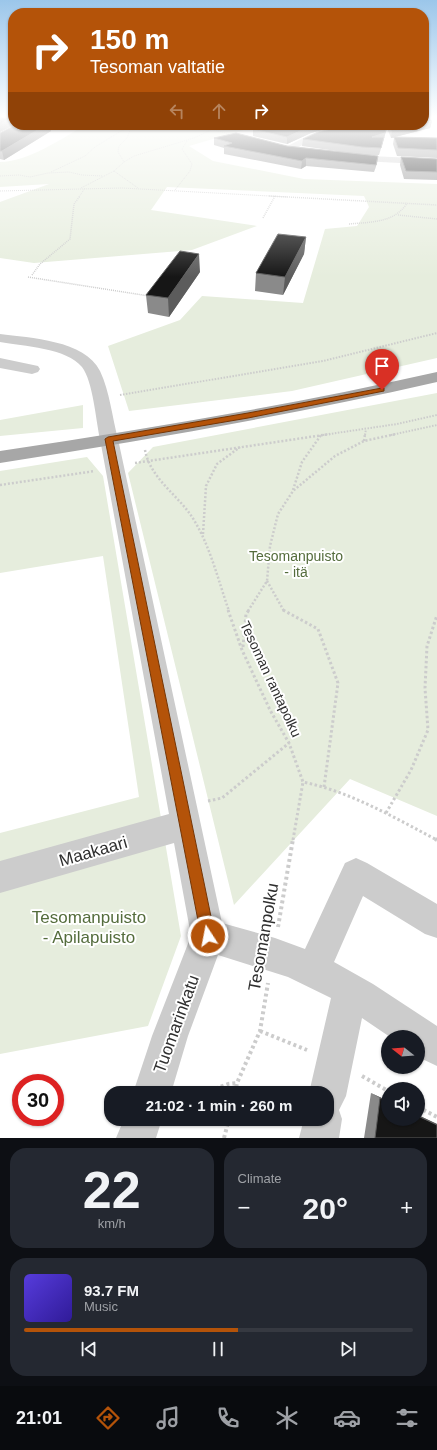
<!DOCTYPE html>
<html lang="en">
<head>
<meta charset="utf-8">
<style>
	:root { --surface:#171b24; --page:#242831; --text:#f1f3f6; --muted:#9ea1a6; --line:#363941; --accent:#b45309 }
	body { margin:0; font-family:Helvetica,sans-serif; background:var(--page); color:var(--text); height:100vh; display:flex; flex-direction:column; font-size:15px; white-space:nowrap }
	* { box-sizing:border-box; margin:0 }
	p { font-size:13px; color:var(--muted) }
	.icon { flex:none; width:22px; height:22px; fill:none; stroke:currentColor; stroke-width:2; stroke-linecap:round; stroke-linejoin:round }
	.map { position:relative; height:1138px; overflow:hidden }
	.side { display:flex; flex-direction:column; gap:10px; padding:10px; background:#0d0f14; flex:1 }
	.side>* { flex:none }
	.banner { position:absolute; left:8px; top:8px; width:421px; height:122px; border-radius:16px; box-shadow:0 1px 3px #0004; background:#b45309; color:#fff; overflow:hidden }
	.needle { width:26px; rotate:287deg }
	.fabs { position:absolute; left:381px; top:1030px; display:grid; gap:8px }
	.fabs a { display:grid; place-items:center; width:44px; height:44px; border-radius:50%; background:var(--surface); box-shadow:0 1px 3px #0004; font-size:20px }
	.speed { position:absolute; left:12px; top:1074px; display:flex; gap:8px; font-size:20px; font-weight:700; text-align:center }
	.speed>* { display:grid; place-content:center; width:52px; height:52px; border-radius:50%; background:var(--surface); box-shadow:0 1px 3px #0004; line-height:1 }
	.speed .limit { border:6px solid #d22; background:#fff; color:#111 }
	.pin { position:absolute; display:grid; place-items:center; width:34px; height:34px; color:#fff; margin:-41px -17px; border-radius:50% 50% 50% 0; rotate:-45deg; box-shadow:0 0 4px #0007 }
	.pin .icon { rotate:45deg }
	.me { position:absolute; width:44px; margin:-22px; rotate:349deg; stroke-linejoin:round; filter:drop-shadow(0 0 3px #0008) }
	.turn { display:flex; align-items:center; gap:14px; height:84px; padding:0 16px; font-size:18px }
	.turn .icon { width:52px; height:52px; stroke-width:2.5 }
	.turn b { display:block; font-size:28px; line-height:34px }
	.lanes { display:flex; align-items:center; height:38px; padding:0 16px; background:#0003; justify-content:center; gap:20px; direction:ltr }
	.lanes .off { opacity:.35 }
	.big { font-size:30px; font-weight:700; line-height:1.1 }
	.side .card { flex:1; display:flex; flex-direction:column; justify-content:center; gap:6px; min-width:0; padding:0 14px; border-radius:16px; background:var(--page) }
	.side .dial { align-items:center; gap:0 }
	.dial b { font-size:52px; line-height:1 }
	.song { display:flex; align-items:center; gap:12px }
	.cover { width:48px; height:48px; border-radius:6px; background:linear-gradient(135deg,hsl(250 70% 55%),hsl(250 70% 35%)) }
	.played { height:4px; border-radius:2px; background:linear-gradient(90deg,var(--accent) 55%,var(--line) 55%) }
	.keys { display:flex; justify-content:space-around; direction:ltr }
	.heat { display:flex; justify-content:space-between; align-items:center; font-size:22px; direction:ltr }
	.side .tiles { flex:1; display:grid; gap:10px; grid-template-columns:1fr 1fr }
	.card:last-child { grid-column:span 2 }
	.trip { position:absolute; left:104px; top:1086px; width:230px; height:40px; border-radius:16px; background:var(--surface); box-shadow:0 1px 3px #0004; font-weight:700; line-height:40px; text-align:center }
	.menu { display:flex; height:64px; justify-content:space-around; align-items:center; background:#090b0e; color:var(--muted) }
	.menu .icon { width:28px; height:28px }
	.menu .current { color:var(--accent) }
	.menu b { font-size:18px; color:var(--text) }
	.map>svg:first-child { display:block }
</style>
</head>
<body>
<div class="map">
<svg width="437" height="1138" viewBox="0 0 437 1138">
	<rect width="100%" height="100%" fill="#fff"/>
	<path fill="#e6eddd" d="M 85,125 L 261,125 L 189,146 L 213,161 L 304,179 L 437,184 L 437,358 L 292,391 L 129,411 L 108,346 L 180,320 L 202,296 L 303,303 L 325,229 L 357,226 L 369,207 L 364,196 L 167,187 L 151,210 L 257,226 L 192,250 L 34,263 L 0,258 L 0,202 L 49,184 L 0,187 L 0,162 C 27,162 62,139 85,125 Z
		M 437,393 L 437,816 L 350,779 L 234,905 L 128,473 L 153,447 Z
		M 83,405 L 83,428 L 0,436 L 0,420 Z
		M 87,457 L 103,476 L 181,936 L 148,1026 L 0,1054 L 0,833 L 139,797 L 103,556 L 0,573 L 0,471 Z"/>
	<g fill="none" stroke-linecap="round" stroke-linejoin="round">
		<path stroke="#ccc" stroke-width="1" stroke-dasharray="1 1" stroke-linecap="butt" d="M 195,125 L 233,135
			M 124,162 L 134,156 L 194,138 L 213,129 L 214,125
			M 114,171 L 138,188
			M 51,172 L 85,156 L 95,147 L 121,131 L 130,128
			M 0,176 L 19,175 L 30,177 L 48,173 L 69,172 L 82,175 L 103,176
			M 81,188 L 114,171 L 124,162 L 118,152 L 119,146 L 127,138 L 132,125
			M 175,190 L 190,171 L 192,164 L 182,149 L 187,141
			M 0,191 L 122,188 L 288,197
			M 79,197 L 85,188
			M 275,197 L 276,195"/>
		<path stroke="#ccc" stroke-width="1.5" stroke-dasharray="1 1" stroke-linecap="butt" d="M 269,196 L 437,205
			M 398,215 L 437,219
			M 263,218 L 275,196
			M 349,224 C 370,222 395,223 407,203
			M 32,275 L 40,264 L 70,239 L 74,204 L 80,196
			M 28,277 L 149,296"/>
		<path stroke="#ccc" stroke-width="2" stroke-dasharray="1.5 1.5" stroke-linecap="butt" d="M 120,395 L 323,361 L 437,333
			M 323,435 L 397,424 L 437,415
			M 365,435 L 366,429
			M 391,435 L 437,425"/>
		<path stroke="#ccc" stroke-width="2.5" stroke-dasharray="2 2" stroke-linecap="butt" d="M 364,441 L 365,434
			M 145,450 C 150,477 175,493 190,514 C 209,541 218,580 229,611
			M 135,463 L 330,434
			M 0,485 L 95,471
			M 293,490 L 302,462 L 321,435
			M 203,534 L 206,486 L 217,464 L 240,447
			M 267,581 L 284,611
			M 248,611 L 267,581 L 270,546 L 278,514 L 293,491 L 335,456 L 364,441 L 396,434"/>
		<path stroke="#ccc" stroke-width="3" stroke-dasharray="2.5 2.5" stroke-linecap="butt" d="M 228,610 L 242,650 L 270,710 L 289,743 L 303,782 C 351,792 393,817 437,840
			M 283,610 L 318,629 L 338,683 L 324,787
			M 243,647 L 246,614 L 249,610
			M 208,801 L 222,798 L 289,743
			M 386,813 L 411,770 L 428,730 L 425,688 L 427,646 L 437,615
			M 293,840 L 303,782"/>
		<path stroke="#ccc" stroke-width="4" stroke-dasharray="3 3" stroke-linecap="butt" d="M 435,839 L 437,840
			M 278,927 L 293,839
			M 260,1031 L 307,1050
			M 362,1076 L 388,1091
			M 204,1093 L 228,1084 L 237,1083
			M 235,1093 L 237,1083 L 260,1031 L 268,983
			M 418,1107 L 437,1117
			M 224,1138 L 229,1119"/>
		<path fill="#ccc" fill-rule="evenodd" d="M 347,125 L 361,125 L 360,127 L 317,138 L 290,151 L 284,151 L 282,149 L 311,134 Z
			M 347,155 L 437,159 L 437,165 L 344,160 L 342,158 L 344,156 Z
			M 0,334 C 30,338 85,340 100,371 C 110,392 112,417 118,439 L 222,923 L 275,938 L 305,949 L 345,863 L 356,858 L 367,863 L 437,904 L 437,938 L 425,934 L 363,896 L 334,962 L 373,984 L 437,1026 L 437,1066 L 418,1057 L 418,1037 L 390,1037 L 362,1018 L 346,1096 L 339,1110 L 342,1119 L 339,1138 L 299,1138 L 304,1119 L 327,1119 L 327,1093 L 309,1093 L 331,998 L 288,977 L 218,955 L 188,1036 L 171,1093 L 133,1093 L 152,1036 L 191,936 L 174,843 L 0,893 L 0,861 L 169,814 L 100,439 C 96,421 93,381 82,367 C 67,348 23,346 0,342 Z
			M 0,358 L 38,366 L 40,369 L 38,372 L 32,374 L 0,368 Z
			M 124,1119 L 162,1119 L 156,1138 L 116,1138 Z"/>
		<path fill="#a7a7a7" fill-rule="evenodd" d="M 437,372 L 437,382 C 292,415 147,440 0,463 L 0,451 C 147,429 292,405 437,372 Z"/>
	</g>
	<path fill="#8a8a8a" d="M 0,117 L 13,117 L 13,125 L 57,125 L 51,129 L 51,131 L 4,160 L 0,159 L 0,133 L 13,126 L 12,126 L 0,132 Z
		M 429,118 L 432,121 L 430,128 L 395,137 L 437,138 L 437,158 L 397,156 L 393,144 L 394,138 L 391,138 L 387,128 L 379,155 L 371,155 L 377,163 L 374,172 L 306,166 L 301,169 L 224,154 L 224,148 L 214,145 L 214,138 L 343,152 L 302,146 L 303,139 L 347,125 L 424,125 Z
		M 268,125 L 341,125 L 311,133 L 287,144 L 253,136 L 253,129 Z
		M 401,157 L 437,159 L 437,180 L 404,179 L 400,165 Z
		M 306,237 L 304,254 L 283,295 L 255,291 L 256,273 Z
		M 200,272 L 169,317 L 148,313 L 146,295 Z
		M 371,1093 L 437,1124 L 437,1138 L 364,1138 Z"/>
	<path fill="#5c5c5c" d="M 11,118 L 12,126 L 0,132 L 0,124 Z
		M 432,121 L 430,128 L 391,138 L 392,131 L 416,125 L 424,125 L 424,123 Z
		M 46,125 L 57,125 L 51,129 L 51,131 L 4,160 L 2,151 Z
		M 313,125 L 341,125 L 311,133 L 287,144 L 287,137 Z
		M 387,125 L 387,128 L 379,155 L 381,148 L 372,137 Z
		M 378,156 L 377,163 L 374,172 L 376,165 Z
		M 306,158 L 306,166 L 301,169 L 302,161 Z
		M 306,237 L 304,254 L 283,295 L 285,277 Z
		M 199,254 L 200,272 L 169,317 L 168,298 Z
		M 371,1093 L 388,1101 L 388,1102 L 380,1098 Z
		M 418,1115 L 437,1124 L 437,1125 L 418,1116 Z"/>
	<path fill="#161616" stroke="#5c5c5c" d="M 0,117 L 13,117 L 13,120 L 11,118 L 0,124 Z
		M 424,117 L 427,117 L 432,121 L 424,123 Z
		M 15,125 L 46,125 L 2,151 L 0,151 L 0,133 Z
		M 268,125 L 313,125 L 287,137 L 253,129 Z
		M 347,125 L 387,125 L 385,133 L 372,137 L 384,137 L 381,148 L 362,147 L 303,139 L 318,132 Z
		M 390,125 L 416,125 L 392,131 Z
		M 236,133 L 287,146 L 378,156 L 376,165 L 306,158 L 302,161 L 224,146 L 232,143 L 214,138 Z
		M 394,137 L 437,138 L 437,150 L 398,148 Z
		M 401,157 L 437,159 L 437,172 L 406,171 Z
		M 278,234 L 306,237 L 285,277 L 256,273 Z
		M 180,251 L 199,254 L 168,298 L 146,295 Z
		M 380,1098 L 388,1102 L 388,1119 L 418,1119 L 418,1116 L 437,1125 L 437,1138 L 375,1138 Z"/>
	<linearGradient id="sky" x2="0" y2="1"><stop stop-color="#9bc6ea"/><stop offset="0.42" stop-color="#fff"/><stop offset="1" stop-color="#fff" stop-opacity="0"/></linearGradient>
	<rect width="437" height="277" fill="url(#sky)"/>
	<path fill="#b45309" stroke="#753606" d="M 382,388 L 384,388 L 384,391 L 248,418 L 113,441 L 215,936 L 213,941 L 208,943 L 203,941 L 201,936 L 105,439 L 108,437 L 248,413 Z"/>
	<g text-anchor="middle" stroke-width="4" stroke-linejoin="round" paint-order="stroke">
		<g font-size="14" fill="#546c3c" stroke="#fff">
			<text x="296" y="561">Tesomanpuisto<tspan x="296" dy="16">- itä</tspan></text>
		</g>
		<g font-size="14" fill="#2f2f2f" stroke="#fff">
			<text transform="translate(271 679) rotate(65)" y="5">Tesoman rantapolku</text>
		</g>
		<g font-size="17" fill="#2f2f2f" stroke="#fff">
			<text transform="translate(93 851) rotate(-16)" y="6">Maakaari</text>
			<text transform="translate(263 937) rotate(-80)" y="6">Tesomanpolku</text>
			<text transform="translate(176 1024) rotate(-70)" y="6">Tuomarinkatu</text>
		</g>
		<g font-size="17" fill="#546c3c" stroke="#fff">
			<text x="89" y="923">Tesomanpuisto<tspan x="89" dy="20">- Apilapuisto</tspan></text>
		</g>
	</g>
</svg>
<div class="fabs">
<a><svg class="needle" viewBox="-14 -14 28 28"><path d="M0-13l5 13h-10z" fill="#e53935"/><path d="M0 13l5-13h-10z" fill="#9ea1a6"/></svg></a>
<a><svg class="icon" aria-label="sound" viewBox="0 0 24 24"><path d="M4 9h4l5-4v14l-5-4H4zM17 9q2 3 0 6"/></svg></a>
</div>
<div class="speed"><div class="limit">30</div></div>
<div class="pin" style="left:382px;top:390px;background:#d93025"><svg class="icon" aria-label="arrive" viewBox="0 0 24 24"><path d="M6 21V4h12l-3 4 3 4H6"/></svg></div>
<svg class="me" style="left:208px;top:936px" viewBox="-20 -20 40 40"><circle r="17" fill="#b45309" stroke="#fff" stroke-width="3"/><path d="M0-11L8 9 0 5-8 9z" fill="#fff"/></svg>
<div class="trip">21:02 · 1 min · 260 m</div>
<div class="banner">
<div class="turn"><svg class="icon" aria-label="right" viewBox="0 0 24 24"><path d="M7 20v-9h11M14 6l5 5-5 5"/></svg><div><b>150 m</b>Tesoman valtatie</div></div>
<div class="lanes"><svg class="icon off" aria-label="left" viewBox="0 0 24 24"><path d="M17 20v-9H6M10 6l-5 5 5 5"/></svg><svg class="icon off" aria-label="ahead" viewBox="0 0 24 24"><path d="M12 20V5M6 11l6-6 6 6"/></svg><svg class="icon" aria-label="right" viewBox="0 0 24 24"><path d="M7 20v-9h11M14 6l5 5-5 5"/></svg></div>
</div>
</div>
<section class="side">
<div class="tiles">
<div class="card dial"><b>22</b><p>km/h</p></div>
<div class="card"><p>Climate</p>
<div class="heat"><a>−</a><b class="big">20°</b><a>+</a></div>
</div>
<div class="card">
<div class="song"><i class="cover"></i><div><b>93.7 FM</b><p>Music</p></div></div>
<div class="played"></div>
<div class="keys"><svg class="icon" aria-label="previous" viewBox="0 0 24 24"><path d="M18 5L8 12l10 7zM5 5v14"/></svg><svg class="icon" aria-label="pause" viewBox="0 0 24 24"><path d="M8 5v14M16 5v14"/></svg><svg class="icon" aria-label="next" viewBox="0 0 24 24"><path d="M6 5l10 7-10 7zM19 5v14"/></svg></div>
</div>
</div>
</section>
<nav class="menu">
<b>21:01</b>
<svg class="icon current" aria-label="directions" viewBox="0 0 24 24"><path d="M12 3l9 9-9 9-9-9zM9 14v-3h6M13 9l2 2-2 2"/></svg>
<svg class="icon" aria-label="music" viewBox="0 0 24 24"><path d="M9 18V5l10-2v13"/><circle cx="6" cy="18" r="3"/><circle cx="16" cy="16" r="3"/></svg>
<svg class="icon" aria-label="phone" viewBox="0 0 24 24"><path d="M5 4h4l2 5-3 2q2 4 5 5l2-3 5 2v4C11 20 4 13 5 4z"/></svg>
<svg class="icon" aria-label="climate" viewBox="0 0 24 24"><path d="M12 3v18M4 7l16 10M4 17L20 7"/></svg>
<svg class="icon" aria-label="car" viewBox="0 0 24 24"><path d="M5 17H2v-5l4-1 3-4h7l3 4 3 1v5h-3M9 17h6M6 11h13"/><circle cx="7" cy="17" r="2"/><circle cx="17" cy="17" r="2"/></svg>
<svg class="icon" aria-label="filters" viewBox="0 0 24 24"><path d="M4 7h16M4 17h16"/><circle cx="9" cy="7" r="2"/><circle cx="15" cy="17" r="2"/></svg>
</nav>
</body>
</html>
